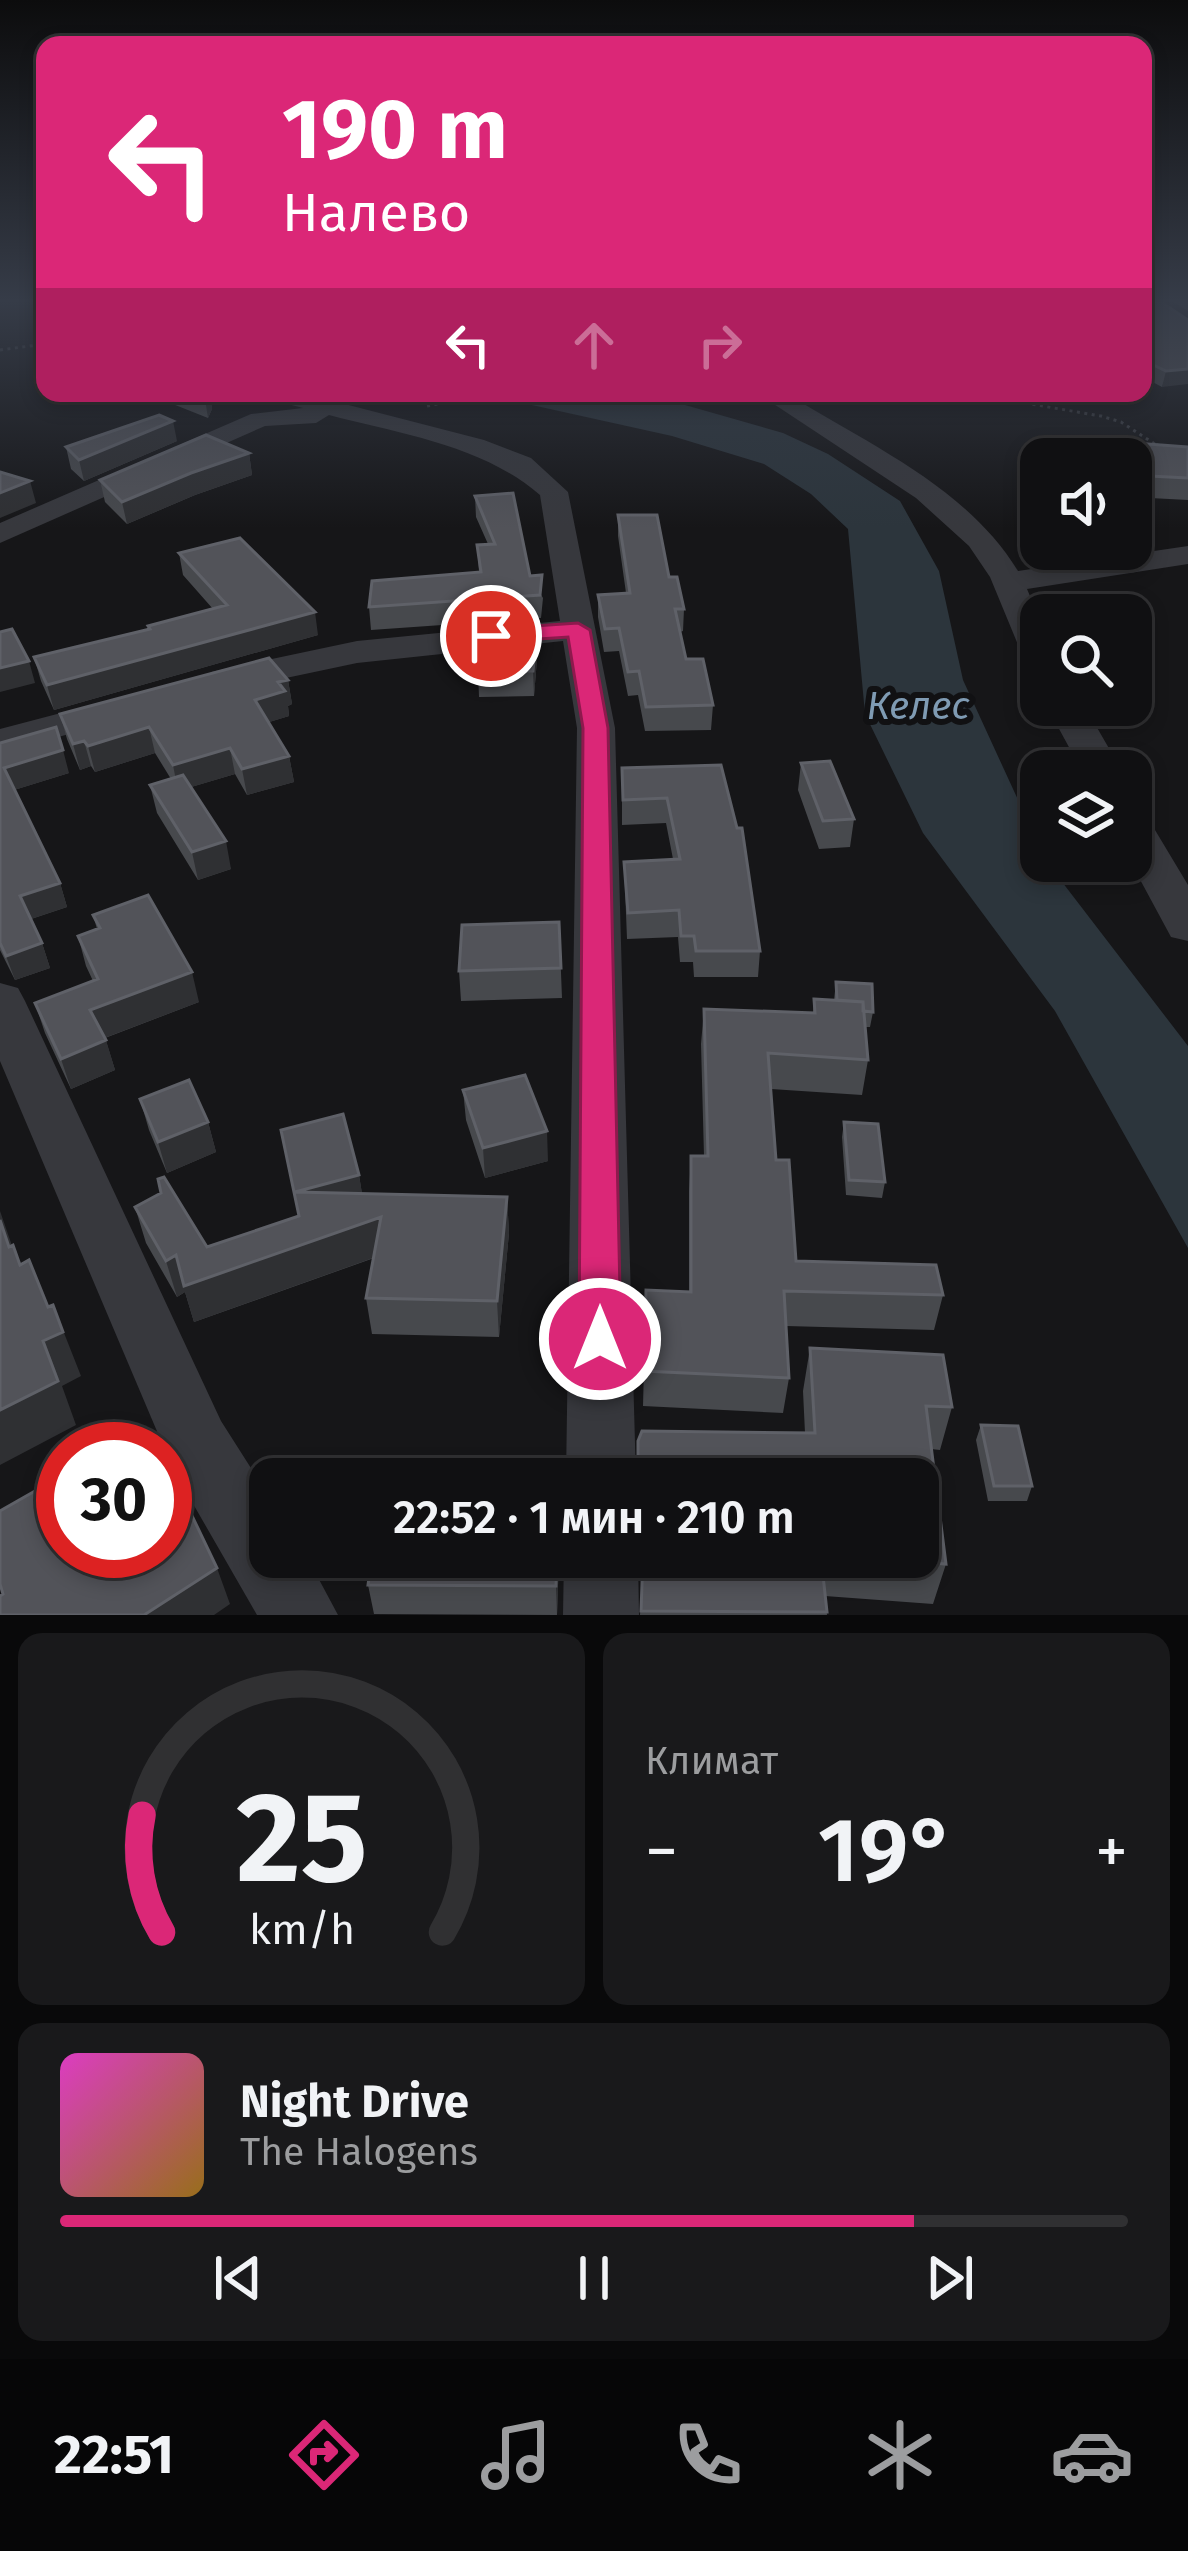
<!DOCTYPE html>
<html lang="ru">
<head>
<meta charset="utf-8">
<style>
	:root { --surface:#101012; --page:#19191b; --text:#f1f3f6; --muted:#9c9d9f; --line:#303032; --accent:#db2777 }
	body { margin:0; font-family:"Fira Sans",sans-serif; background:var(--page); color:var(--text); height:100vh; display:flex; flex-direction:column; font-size:45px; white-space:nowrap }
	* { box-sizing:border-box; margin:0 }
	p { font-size:39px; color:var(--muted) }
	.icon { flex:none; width:66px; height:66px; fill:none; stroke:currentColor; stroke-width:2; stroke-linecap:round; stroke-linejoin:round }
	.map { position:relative; height:1615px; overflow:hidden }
	.side { display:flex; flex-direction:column; gap:18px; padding:18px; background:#09090a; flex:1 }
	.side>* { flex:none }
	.hud { position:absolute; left:36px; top:36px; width:1116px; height:366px; border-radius:24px; box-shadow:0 6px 18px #0003,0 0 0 3px var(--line); background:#db2777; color:#fff; overflow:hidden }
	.controls { position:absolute; left:1020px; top:438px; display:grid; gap:24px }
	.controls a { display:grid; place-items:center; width:132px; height:132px; border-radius:24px; background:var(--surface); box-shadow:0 6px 18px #0003,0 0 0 3px var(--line); font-size:60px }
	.speed { position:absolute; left:36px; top:1422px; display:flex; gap:24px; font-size:60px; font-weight:700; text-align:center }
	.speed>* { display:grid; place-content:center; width:156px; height:156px; border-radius:50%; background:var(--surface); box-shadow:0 6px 18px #0003,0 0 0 3px var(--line); line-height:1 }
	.speed .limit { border:18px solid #d22; background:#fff; color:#111 }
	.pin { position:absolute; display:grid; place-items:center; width:102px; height:102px; color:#fff; margin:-51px; border:6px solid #fff; border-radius:50%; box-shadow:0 3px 12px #0007 }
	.me { position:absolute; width:132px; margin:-66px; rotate:0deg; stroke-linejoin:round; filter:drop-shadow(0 0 9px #0008) }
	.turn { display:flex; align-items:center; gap:42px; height:252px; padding:0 48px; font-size:54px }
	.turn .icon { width:156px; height:156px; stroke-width:2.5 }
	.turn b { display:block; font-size:84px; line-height:102px }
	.lanes { display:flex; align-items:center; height:114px; padding:0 48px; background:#0003; justify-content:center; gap:60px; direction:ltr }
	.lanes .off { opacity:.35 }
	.big { font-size:90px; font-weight:600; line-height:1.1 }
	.side .card { flex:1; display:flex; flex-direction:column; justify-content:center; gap:18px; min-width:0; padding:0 42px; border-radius:24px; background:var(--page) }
	.side .dial { align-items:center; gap:0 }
	.dial svg { height:312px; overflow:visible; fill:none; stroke:var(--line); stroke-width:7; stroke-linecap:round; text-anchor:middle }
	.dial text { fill:var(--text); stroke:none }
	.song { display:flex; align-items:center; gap:36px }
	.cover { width:144px; height:144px; border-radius:18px; background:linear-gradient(135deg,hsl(310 70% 55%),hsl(40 70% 35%)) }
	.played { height:12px; border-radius:6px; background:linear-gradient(90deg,var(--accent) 80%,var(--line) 80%) }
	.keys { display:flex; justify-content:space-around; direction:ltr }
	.heat { display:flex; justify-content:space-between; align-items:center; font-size:66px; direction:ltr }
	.side .tiles { flex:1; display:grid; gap:18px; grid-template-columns:1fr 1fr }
	.card:last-child { grid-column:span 2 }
	.trip { position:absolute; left:249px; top:1458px; width:690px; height:120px; border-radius:24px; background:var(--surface); box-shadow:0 6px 18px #0003,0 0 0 3px var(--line); font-weight:600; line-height:120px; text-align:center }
	.tab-bar { display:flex; height:192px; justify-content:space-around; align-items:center; background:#060607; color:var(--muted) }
	.tab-bar .icon { width:84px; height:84px }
	.tab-bar .selected { color:var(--accent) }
	.tab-bar b { font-size:54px; color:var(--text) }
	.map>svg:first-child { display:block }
</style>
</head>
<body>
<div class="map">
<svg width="1188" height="1615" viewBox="0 0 1188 1615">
	<rect width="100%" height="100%" fill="#161618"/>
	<path fill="#2c353c" d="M 477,393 L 643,393 L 783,433 L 828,454 L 900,501 L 939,571 L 963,680 L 1041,850 L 1041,861 L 1046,861 L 1188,1046 L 1188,1248 L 1055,1011 L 923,833 L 865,714 L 848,529 L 811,494 L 764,464 L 672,436 Z"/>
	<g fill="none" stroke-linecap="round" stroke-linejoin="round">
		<path stroke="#3d3f44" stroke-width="3" stroke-dasharray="3 4.5" stroke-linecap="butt" d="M 0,350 L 45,344
			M 966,393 L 1101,416 L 1121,422 L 1161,448
			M 427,406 L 493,393"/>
		<path stroke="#3d3f44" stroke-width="4.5" stroke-dasharray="4.5 6" stroke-linecap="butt" d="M 1156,445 L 1162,449"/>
		<path fill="#37383d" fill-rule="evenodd" d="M 262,393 L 302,393 L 484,440 L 531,458 L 568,492 L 615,728 L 636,1479 L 566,1479 L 577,728 L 563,641 L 357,663 L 224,691 L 211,688 L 206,680 L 211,672 L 357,641 L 560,621 L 540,495 C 482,445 401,434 329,415 L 316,423 L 265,426 L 0,543 L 0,523 L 251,414 L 303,408 L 265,398 Z
			M 757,393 L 786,393 C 867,444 966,486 1018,571 L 1188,546 L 1188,564 L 1027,589 L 1041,622 L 1041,672 L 1028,669 L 990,577 L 969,546 L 916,498 Z
			M 118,698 L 131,701 L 137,709 L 131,717 L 0,753 L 0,729 Z
			M 1046,705 L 1084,705 L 1122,771 L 1082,771 Z
			M 1131,811 L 1146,815 L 1188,885 L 1188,941 L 1171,937 L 1130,861 Z
			M 0,983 L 18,988 L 25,1001 L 221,1421 L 270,1498 L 270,1557 L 307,1557 L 338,1615 L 257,1615 L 173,1469 L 0,1061 Z
			M 564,1557 L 638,1557 L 639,1615 L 563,1615 Z"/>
	</g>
	<path fill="#47494d" d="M 1143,302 L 1188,320 L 1162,387 L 1143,377 Z
		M 1174,302 L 1188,302 L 1188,311 Z
		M 145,393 L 210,393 L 212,409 L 208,418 Z
		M 1094,440 L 1188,447 L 1188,500 L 1131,497 L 1131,459 L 1090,459 Z
		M 177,441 L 84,481 L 71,469 L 66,447 Z
		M 249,453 L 252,475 L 195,495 L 127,524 L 105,502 L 100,480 Z
		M 475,496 L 530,576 L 543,598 L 541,618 L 371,630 L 369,607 L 479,572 L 477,545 L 488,544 L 476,517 Z
		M 618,515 L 669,577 L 684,609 L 683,631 L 680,632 L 686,659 L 713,705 L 711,730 L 645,731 L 638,695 L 628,696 L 619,651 L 604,652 L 598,617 L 598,595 L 626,593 L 618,536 Z
		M 179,553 L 318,635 L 54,710 L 41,681 L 34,657 L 148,630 L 148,626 L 213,609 L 183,575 Z
		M 538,647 L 534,696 L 479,697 L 478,671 Z
		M 288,680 L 292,704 L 288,706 L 289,716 L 269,722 L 289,756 L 294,782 L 247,795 L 235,774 L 191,787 L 231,869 L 198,880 L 157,813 L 150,785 L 171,779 L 155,753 L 95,772 L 91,766 L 80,770 L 67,739 L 60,714 Z
		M 0,743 L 69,773 L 14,790 L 60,883 L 67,907 L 31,919 L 42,943 L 50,968 L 15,980 L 0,950 Z
		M 801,763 L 854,819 L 850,847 L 819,849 L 798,790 Z
		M 721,765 L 760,951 L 758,977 L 694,977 L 693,962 L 680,962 L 678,937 L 627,939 L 624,862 L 673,859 L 666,823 L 622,825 L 622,768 Z
		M 93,915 L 199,1002 L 105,1038 L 115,1070 L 71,1089 L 45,1033 L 35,1003 L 93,981 L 86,966 L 78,936 L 97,929 Z
		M 559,922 L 562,998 L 461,1001 L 459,971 Z
		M 836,982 L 873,1012 L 870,1027 L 865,1027 L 868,1060 L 862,1095 L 771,1089 L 776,1160 L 796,1261 L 943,1295 L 934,1330 L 786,1326 L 789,1378 L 783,1413 L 643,1406 L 646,1290 L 689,1292 L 689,1191 L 691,1156 L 704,1156 L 701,1044 L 704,1009 L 813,1013 L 814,999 L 834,1000 Z
		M 463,1090 L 548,1161 L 485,1178 L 466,1120 Z
		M 140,1099 L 208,1122 L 216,1152 L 167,1173 L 149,1130 Z
		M 844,1122 L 885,1182 L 882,1198 L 846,1195 L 842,1137 Z
		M 359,1175 L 362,1194 L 507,1197 L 509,1233 L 499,1337 L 372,1334 L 366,1298 L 374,1258 L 194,1322 L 185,1292 L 177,1297 L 146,1243 L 135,1207 L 207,1247 L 299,1216 Z
		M 810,1348 L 952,1407 L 940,1450 L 931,1449 L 946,1564 L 933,1604 L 825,1596 L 827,1615 L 640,1615 L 643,1557 L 918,1557 L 918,1479 L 636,1479 L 638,1441 L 805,1433 L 803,1391 Z
		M 981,1425 L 1032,1486 L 1027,1501 L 988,1501 L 976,1440 Z
		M 559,1557 L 557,1615 L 374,1614 L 368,1585 Z"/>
	<path fill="#2f3033" d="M 1188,369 L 1188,384 L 1162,387 L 1166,371 Z
		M 204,393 L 210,393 L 212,409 L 208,418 Z
		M 173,421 L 177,441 L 84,481 L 79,460 Z
		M 249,453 L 252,475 L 195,495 L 127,524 L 122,502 L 191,473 Z
		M 30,481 L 36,503 L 0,518 L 0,493 Z
		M 315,612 L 318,635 L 54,710 L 47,685 Z
		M 538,622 L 538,647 L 534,696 L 533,671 Z
		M 29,661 L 35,683 L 0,692 L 0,668 Z
		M 288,680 L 292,704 L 288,706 L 289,716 L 260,725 L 255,700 L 278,682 Z
		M 149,727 L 155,753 L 95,772 L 88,746 Z
		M 84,741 L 91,766 L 80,770 L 73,744 Z
		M 230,748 L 235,774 L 178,791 L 173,765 Z
		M 63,750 L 69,773 L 11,791 L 4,768 Z
		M 289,756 L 294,782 L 247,795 L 242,769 Z
		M 226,841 L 231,869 L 198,880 L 192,852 Z
		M 60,883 L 67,907 L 28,920 L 20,896 Z
		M 42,943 L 50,968 L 15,980 L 6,956 Z
		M 192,972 L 199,1002 L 99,1040 L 90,1010 Z
		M 106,1040 L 115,1070 L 71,1089 L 61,1059 Z
		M 208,1122 L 216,1152 L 167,1173 L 158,1142 Z
		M 547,1131 L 548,1161 L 485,1178 L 483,1148 Z
		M 359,1175 L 365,1212 L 295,1192 Z
		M 507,1197 L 509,1233 L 499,1337 L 497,1301 Z
		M 0,1211 L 28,1292 L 9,1247 L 0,1220 Z
		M 381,1217 L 387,1253 L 194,1322 L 185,1292 L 177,1297 L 166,1261 L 176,1255 Z
		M 53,1305 L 81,1376 L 62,1386 L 76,1425 L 0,1465 L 0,1410 L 43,1341 Z
		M 557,1557 L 559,1557 L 557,1615 L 556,1586 Z
		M 217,1568 L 230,1604 L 214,1615 L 144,1615 Z"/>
	<path fill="#525359" stroke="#5f6168" stroke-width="3" d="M 1143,302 L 1161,302 L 1188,320 L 1188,369 L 1166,371 L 1143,360 Z
		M 159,415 L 173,421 L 79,460 L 66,447 Z
		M 206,435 L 249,453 L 191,473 L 122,502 L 100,480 Z
		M 1094,440 L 1188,447 L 1188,478 L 1131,475 L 1131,459 L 1097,459 Z
		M 0,472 L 30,481 L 0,493 Z
		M 513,493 L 530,576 L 542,575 L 540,595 L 369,607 L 372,581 L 481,572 L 477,545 L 495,544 L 475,496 Z
		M 618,515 L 657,515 L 669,577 L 677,577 L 684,609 L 675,609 L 686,659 L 703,659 L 713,705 L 646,707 L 639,671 L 628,672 L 619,628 L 605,629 L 598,595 L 630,593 Z
		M 240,538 L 315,612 L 47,685 L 34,657 L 150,629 L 148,626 L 227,605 L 179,553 Z
		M 538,622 L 533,671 L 478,671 L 485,626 Z
		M 12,629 L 29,661 L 0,668 L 0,632 Z
		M 269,658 L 288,680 L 278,682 L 285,691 L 255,700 L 289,756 L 242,769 L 230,748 L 173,765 L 149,727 L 88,746 L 84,741 L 73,744 L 60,714 Z
		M 56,727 L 63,750 L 4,768 L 60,883 L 20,896 L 42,943 L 6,956 L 0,943 L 0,743 Z
		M 830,761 L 854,819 L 823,821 L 801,763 Z
		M 721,765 L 737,828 L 742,828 L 760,951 L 696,951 L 694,936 L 681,936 L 679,910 L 628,913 L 624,862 L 680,859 L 667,798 L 623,800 L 622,768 Z
		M 183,775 L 226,841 L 192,852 L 150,785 Z
		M 148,895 L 192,972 L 90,1010 L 106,1040 L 61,1059 L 35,1003 L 98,979 L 78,936 L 100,928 L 93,915 Z
		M 559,922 L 561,968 L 459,971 L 462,925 Z
		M 836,982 L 872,984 L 873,1012 L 863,1011 L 863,1002 L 837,1000 Z
		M 814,999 L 863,1002 L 868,1060 L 768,1053 L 776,1160 L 789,1160 L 796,1261 L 936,1265 L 943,1295 L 784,1291 L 789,1378 L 644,1371 L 646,1290 L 691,1292 L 691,1156 L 708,1156 L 704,1009 L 815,1013 Z
		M 525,1075 L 547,1131 L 483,1148 L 463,1090 Z
		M 189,1080 L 208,1122 L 158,1142 L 140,1099 Z
		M 343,1114 L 359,1175 L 295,1192 L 507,1197 L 497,1301 L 366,1298 L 381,1217 L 184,1286 L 176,1255 L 166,1261 L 135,1207 L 161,1193 L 158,1179 L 164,1177 L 207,1247 L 299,1216 L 281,1130 Z
		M 844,1122 L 878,1124 L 885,1182 L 849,1180 Z
		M 0,1220 L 9,1247 L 13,1245 L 20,1265 L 29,1260 L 48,1307 L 53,1305 L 63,1332 L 43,1341 L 58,1381 L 0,1410 Z
		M 810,1348 L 943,1355 L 952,1407 L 926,1406 L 946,1564 L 859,1557 L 918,1557 L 918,1479 L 638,1479 L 638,1441 L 642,1431 L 815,1433 Z
		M 981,1425 L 1018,1426 L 1032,1486 L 994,1486 Z
		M 63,1475 L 63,1551 L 165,1551 L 165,1511 L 184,1499 L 217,1568 L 144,1615 L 0,1615 L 0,1596 L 3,1594 L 0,1584 L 0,1511 Z
		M 372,1557 L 557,1557 L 556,1586 L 368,1585 Z
		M 643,1557 L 821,1557 L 827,1612 L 641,1611 Z"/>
	<linearGradient id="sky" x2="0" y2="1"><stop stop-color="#0c0c0d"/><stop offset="0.57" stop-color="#363c48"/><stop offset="1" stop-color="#363c48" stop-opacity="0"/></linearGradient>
	<rect width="1188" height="528" fill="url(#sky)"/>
	<path fill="#db2777" stroke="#8e194d" stroke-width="3" d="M 578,623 L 590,630 L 608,728 L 621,1339 L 615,1352 L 600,1358 L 585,1352 L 579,1339 L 583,728 L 568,637 L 491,642 L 480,636 L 491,629 Z"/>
	<g text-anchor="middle" stroke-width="12" stroke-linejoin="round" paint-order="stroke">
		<g font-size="39" font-style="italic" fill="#7f9bb3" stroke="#111113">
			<text x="918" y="719">Келес</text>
		</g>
	</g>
</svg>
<div class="controls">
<a><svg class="icon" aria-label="sound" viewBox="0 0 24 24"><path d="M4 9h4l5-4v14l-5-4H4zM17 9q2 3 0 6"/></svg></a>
<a><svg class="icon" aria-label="search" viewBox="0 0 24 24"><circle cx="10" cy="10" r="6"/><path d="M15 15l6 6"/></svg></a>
<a><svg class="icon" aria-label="layers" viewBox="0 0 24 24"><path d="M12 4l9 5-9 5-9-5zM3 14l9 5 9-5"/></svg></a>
</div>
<div class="speed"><div class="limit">30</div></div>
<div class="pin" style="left:491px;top:636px;background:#d93025"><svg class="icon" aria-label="arrive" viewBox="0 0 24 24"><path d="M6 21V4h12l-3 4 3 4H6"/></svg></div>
<svg class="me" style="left:600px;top:1339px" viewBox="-20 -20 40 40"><circle r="17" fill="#db2777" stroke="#fff" stroke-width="3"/><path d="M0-11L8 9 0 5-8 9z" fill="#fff"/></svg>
<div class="trip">22:52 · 1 мин · 210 m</div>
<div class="hud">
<div class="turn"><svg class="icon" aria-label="left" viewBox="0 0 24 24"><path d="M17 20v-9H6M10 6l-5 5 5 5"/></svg><div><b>190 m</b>Налево</div></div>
<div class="lanes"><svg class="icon" aria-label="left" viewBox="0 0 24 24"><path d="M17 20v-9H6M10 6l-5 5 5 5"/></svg><svg class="icon off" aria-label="ahead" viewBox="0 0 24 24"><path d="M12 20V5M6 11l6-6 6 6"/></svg><svg class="icon off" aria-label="right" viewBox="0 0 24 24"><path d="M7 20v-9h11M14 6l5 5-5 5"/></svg></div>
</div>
</div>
<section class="side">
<div class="tiles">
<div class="card dial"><svg viewBox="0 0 100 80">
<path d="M14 69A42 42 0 1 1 86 69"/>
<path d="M14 69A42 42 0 0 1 9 39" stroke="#db2777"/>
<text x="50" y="56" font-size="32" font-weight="700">25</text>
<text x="50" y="72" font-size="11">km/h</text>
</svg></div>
<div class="card"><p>Климат</p>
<div class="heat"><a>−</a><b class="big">19°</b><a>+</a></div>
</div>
<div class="card">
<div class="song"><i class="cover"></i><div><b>Night Drive</b><p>The Halogens</p></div></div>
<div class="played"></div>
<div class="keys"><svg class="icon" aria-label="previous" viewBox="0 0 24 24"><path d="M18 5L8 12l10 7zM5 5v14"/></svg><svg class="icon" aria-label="pause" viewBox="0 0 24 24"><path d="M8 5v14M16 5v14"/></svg><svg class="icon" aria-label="next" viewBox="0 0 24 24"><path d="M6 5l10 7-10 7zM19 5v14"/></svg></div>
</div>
</div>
</section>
<nav class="tab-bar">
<b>22:51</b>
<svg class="icon selected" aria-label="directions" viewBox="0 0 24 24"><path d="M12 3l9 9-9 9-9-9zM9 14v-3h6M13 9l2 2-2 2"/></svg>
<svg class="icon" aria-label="music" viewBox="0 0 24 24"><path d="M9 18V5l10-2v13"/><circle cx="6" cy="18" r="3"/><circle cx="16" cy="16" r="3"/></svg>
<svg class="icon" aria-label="phone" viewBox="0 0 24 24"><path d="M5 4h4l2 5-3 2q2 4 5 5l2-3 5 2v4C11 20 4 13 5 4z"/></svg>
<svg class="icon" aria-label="climate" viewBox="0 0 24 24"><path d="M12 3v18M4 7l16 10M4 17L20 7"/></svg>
<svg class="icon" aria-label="car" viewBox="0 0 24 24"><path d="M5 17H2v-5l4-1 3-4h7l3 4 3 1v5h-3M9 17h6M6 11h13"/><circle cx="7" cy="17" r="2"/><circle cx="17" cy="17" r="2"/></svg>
</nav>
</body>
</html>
